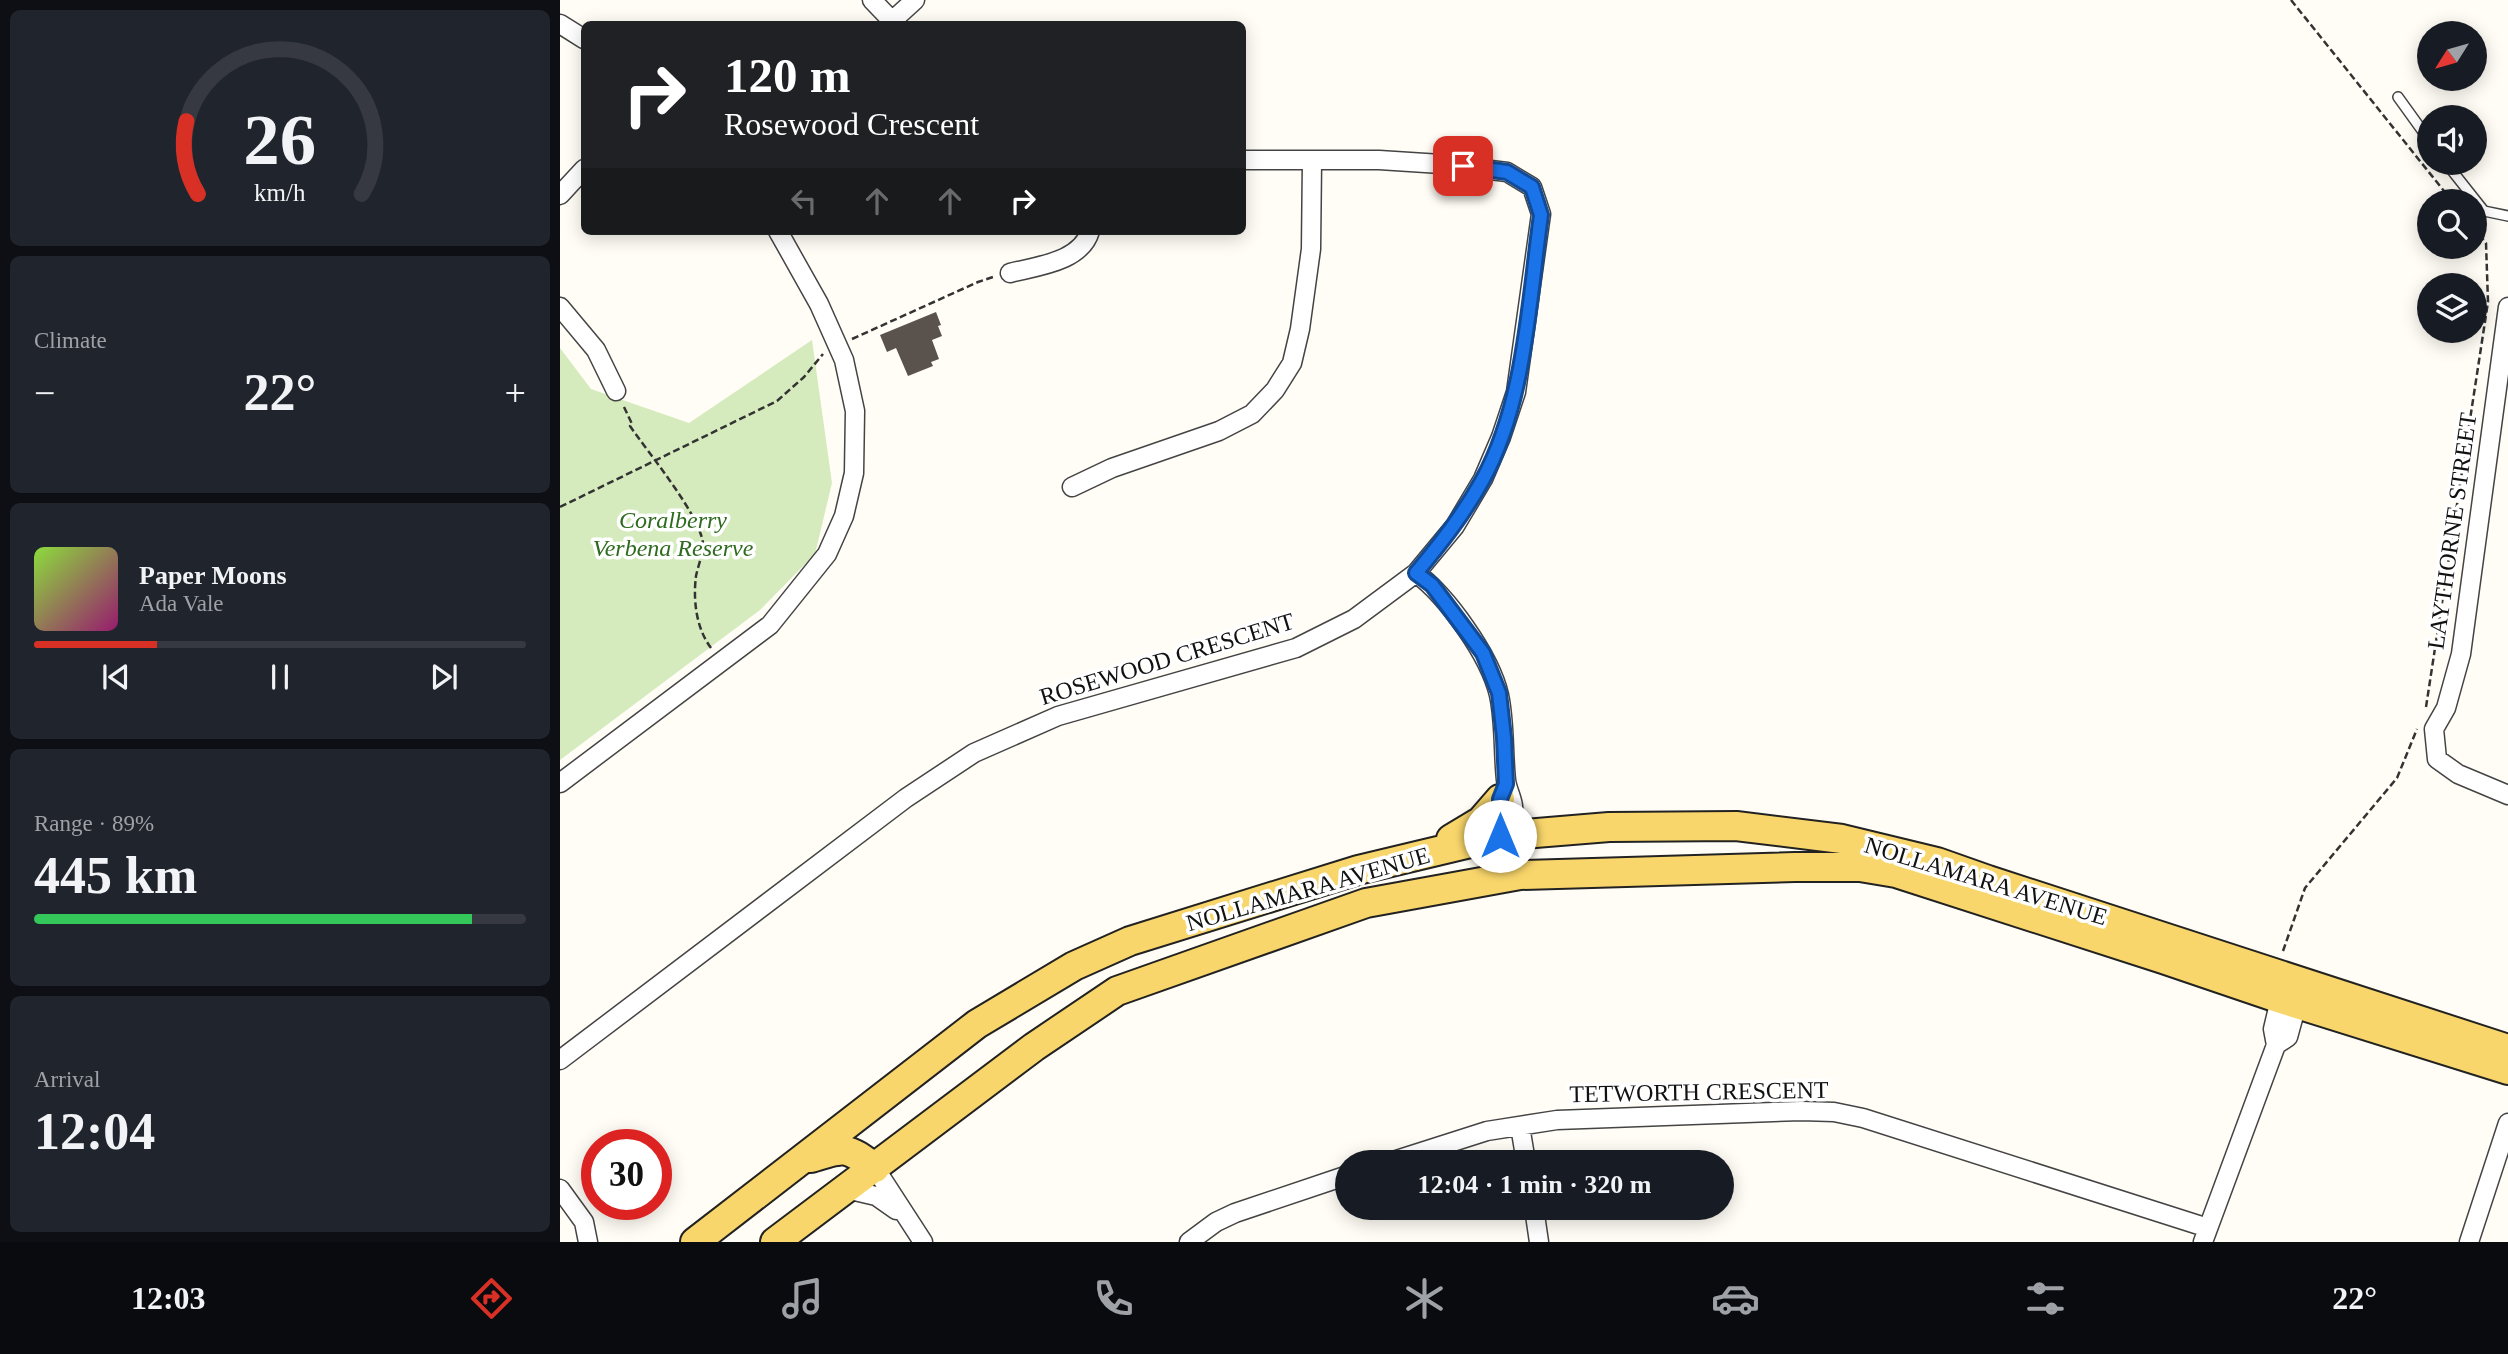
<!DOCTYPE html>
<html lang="en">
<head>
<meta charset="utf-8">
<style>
	:root { --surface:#171b24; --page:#20242c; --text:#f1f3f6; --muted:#9ea1a6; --line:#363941; --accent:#d93025 }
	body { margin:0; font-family:Georgia,serif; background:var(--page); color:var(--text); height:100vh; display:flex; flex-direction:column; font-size:26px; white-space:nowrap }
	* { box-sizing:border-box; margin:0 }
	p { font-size:23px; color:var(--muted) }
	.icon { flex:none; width:38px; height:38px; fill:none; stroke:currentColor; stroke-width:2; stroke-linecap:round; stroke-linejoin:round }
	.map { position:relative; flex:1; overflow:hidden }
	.side { display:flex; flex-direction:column; gap:10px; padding:10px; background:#0d0f14; width:560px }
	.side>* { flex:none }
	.guide { position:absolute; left:21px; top:21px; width:665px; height:214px; border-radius:10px; box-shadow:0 4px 18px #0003; background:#202124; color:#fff; overflow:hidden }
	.needle { width:46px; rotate:233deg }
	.controls { position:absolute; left:1857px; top:21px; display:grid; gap:14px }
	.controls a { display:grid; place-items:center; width:70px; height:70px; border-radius:50%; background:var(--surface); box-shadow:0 4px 18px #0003; font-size:35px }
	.speed { position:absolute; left:21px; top:1129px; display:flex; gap:14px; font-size:35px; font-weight:700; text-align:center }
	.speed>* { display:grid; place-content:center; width:91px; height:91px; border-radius:50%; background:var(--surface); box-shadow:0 4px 18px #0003; line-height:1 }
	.speed .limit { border:10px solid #d22; background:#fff; color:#111 }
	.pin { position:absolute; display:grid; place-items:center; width:60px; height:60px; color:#fff; margin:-30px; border-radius:14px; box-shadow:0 4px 10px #0006 }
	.me { position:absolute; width:77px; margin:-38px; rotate:0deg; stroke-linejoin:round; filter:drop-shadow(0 0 5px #0008) }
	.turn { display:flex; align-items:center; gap:24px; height:147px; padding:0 28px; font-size:32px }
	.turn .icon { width:91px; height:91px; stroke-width:2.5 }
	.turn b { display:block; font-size:49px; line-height:60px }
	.lanes { display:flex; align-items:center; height:66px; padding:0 28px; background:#0003; justify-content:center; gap:35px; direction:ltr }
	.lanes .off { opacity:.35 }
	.big { font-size:52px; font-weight:700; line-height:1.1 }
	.side .card { flex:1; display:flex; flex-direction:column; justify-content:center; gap:10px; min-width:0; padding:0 24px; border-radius:10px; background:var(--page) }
	.side .dial { align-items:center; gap:0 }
	.dial svg { height:182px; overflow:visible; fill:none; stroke:var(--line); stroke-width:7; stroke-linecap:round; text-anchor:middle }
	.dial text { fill:var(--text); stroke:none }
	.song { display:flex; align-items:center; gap:21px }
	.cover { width:84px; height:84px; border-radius:10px; background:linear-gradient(135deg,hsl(90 70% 55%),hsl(320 70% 35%)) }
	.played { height:7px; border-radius:4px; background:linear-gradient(90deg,var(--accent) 25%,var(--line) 25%) }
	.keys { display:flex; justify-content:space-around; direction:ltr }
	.heat { display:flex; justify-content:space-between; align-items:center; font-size:38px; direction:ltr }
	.charge { height:10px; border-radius:5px; background:linear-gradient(90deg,#34c759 89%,var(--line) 0) }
	.trip { position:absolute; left:775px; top:1150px; width:399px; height:70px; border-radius:35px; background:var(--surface); box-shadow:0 4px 18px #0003; font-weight:700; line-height:70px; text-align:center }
	.menu { display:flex; height:112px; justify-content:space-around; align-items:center; background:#090b0e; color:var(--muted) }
	.menu .icon { width:49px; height:49px }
	.menu .selected { color:var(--accent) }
	.menu b { font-size:32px; color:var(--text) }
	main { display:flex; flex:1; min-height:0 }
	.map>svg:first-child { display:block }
	.green { fill:#d5ebbd }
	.building { fill:#5a524d }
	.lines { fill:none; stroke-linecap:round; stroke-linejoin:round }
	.lane-casing { stroke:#444; stroke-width:12 }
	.street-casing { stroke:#444; stroke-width:21 }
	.primary-casing { stroke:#222; stroke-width:32 }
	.path { stroke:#333; stroke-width:2.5; stroke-dasharray:7 3.5; stroke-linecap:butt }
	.lane { stroke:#fff; stroke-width:9 }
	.street { stroke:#fff; stroke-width:18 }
	.primary { stroke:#f9d66b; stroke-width:28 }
	.route-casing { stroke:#114b97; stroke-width:18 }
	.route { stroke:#1a73e8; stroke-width:12 }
	.labels { text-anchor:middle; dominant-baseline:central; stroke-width:7; stroke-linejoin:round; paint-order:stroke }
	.park-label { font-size:24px; font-style:italic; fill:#2f6b1f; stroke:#fff }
	.street-label { font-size:24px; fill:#111; stroke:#fff }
</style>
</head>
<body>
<main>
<section class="side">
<div class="card dial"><svg viewBox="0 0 100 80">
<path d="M14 69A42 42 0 1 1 86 69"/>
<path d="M14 69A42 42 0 0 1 9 37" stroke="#d93025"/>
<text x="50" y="56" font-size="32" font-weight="700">26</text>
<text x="50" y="72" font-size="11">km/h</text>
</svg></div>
<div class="card"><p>Climate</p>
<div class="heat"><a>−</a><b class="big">22°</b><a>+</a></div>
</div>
<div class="card">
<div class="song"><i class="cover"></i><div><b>Paper Moons</b><p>Ada Vale</p></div></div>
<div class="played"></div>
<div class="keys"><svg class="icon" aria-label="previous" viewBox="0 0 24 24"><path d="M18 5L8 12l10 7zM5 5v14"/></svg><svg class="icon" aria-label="pause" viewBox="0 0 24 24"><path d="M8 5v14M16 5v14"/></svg><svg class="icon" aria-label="next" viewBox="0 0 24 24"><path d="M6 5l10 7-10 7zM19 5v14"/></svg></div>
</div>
<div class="card"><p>Range · 89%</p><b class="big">445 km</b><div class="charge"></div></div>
<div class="card"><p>Arrival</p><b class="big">12:04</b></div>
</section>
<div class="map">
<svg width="1948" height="1242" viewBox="0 0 1948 1242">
	<rect width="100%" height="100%" fill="#fffdf5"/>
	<path class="green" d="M 252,340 L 272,483 L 255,554 L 200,610 L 0,760 L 0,348 L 31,389 L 129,423 Z"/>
	<path class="building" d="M 376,312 L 381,325 L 378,326 L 382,336 L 372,340 L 379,359 L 371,362 L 373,366 L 348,376 L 336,348 L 327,352 L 320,335 Z"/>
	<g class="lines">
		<defs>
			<path id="lane" d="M 1838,97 L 1869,140
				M 1886,163 L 1924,211 L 1948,216"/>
			<path id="street" d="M 312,0 L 335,24
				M 332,21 L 355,0
				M 0,24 L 24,39
				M 0,195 L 24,169
				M 450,273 C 477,266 521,262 530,231
				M 0,307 L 36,350 L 56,391
				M 1948,307 L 1901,654 L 1886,708 L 1874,729 L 1877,759 L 1898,774 L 1948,795
				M 512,487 L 552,468 L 659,431 L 692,414 L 715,390 L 732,363 L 740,329 L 751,249 L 752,161
				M 856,573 C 887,596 930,656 939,695 C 945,723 943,752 946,780 C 947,789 952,797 953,806 C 955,829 957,851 960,875
				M 0,783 L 210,625 L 267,554 L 284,516 L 294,473 L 295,411 L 284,360 L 259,304 L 218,231
				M 941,797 L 940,836 L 946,876
				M 1716,1045 L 1728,1037 L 1739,997
				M 0,1060 L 346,798 L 414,753 L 498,716 L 736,648 L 794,619 L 856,573 L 895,526 L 923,479 L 941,437 L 956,392 L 981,214 L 972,187 L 947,172 L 881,164 L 819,160 L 682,160
				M 960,1126 L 966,1162
				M 830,1162 L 927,1131 L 997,1120 L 1241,1111 L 1274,1112 L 1303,1118 L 1648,1228
				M 315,1168 L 363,1242
				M 0,1189 L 24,1222 L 28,1242
				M 286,1189 L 316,1196 L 336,1210
				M 974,1208 L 979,1242
				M 629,1242 L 656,1222 L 675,1213 L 788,1175
				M 1643,1242 L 1716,1045 L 1713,1029 L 1722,991
				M 1909,1242 L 1948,1123"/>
			<path id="primary" d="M 891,839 L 921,821 L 940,799
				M 251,1158 C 285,1147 286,1146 315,1168
				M 135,1242 L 417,1024 L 514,966 L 570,941 L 798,870 L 940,836 L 1049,827 L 1176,826 L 1282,839 L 1377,862 L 1428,880 L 1948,1049
				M 215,1242 L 474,1047 L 557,991 L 806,903 L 960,875 L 1235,867 L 1300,867 L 1336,873 L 1603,959 L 1721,999 L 1948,1070"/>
		</defs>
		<use href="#lane" class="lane-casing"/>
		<use href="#street" class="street-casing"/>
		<use href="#primary" class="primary-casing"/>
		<path class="path" d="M 1731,0 L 1892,201
			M 292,339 L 418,282 L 433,277
			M 64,407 L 72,424 L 70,426 C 87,451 141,516 143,544 C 143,554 138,566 136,576 C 133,600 136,628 151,648
			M 0,507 L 217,401 L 244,377 L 263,354
			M 1866,707 L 1928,302 L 1926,243 L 1914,229
			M 1723,951 L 1745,888 L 1837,778 L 1857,729"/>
		<use href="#lane" class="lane"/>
		<use href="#street" class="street"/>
		<use href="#primary" class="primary"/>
	</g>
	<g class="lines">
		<defs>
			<path id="route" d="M 903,166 L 947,172 L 972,187 L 981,215 C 969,301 965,404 922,481 C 903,515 881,543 856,573 L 872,585 L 923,653 L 939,693 L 944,738 L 946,784 L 940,799 L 940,836"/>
		</defs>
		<use href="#route" class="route-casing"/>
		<use href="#route" class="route"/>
	</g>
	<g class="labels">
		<g class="park-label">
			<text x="113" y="520">Coralberry<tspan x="113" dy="28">Verbena Reserve</tspan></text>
		</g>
		<g class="street-label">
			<text transform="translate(1892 531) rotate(-82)">LAYTHORNE STREET</text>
			<text transform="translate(607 659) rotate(-17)">ROSEWOOD CRESCENT</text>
			<text transform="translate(1426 881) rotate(17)">NOLLAMARA AVENUE</text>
			<text transform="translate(748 889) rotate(-16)">NOLLAMARA AVENUE</text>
			<text transform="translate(1139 1092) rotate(-1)">TETWORTH CRESCENT</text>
		</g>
	</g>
</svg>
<div class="controls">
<a><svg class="needle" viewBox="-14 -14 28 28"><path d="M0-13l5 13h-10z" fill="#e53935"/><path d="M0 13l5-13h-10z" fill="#9ea1a6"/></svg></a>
<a><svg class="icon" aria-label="sound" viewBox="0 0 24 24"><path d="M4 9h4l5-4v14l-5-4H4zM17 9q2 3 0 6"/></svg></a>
<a><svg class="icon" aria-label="search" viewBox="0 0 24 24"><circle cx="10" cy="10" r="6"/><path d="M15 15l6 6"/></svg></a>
<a><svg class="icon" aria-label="layers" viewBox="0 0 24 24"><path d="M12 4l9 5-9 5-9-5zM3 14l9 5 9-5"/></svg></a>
</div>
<div class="speed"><div class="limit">30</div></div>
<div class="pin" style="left:903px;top:166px;background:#d93025"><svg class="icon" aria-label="arrive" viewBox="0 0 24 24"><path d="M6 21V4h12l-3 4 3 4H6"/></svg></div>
<svg class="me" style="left:940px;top:836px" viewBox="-20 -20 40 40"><circle r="19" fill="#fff"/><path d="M0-13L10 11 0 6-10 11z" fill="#1a73e8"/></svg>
<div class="trip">12:04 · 1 min · 320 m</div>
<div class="guide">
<div class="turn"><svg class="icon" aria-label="right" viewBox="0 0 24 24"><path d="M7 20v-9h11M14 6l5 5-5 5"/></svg><div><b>120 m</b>Rosewood Crescent</div></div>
<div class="lanes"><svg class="icon off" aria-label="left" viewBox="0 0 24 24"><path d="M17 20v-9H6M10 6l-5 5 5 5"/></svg><svg class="icon off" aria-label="ahead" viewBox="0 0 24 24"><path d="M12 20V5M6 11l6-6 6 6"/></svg><svg class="icon off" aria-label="ahead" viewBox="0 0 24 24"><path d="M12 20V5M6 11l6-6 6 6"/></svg><svg class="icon" aria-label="right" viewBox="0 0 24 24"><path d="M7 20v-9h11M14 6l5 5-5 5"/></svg></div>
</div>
</div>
</main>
<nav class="menu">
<b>12:03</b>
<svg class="icon selected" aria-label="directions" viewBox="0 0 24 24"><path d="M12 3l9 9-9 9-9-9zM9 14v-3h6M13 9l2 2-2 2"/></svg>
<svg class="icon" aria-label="music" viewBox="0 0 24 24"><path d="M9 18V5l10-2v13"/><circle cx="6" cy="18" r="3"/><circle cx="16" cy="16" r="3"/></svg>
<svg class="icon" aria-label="phone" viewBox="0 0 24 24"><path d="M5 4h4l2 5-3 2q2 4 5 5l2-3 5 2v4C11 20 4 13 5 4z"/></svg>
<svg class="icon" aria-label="climate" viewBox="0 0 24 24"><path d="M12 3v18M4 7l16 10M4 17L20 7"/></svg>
<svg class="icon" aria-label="car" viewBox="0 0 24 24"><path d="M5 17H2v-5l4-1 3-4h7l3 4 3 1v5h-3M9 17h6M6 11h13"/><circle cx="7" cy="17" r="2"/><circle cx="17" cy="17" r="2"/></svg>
<svg class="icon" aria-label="filters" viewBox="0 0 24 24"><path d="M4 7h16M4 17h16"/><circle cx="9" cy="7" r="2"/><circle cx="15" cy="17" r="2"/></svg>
<b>22°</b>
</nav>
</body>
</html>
